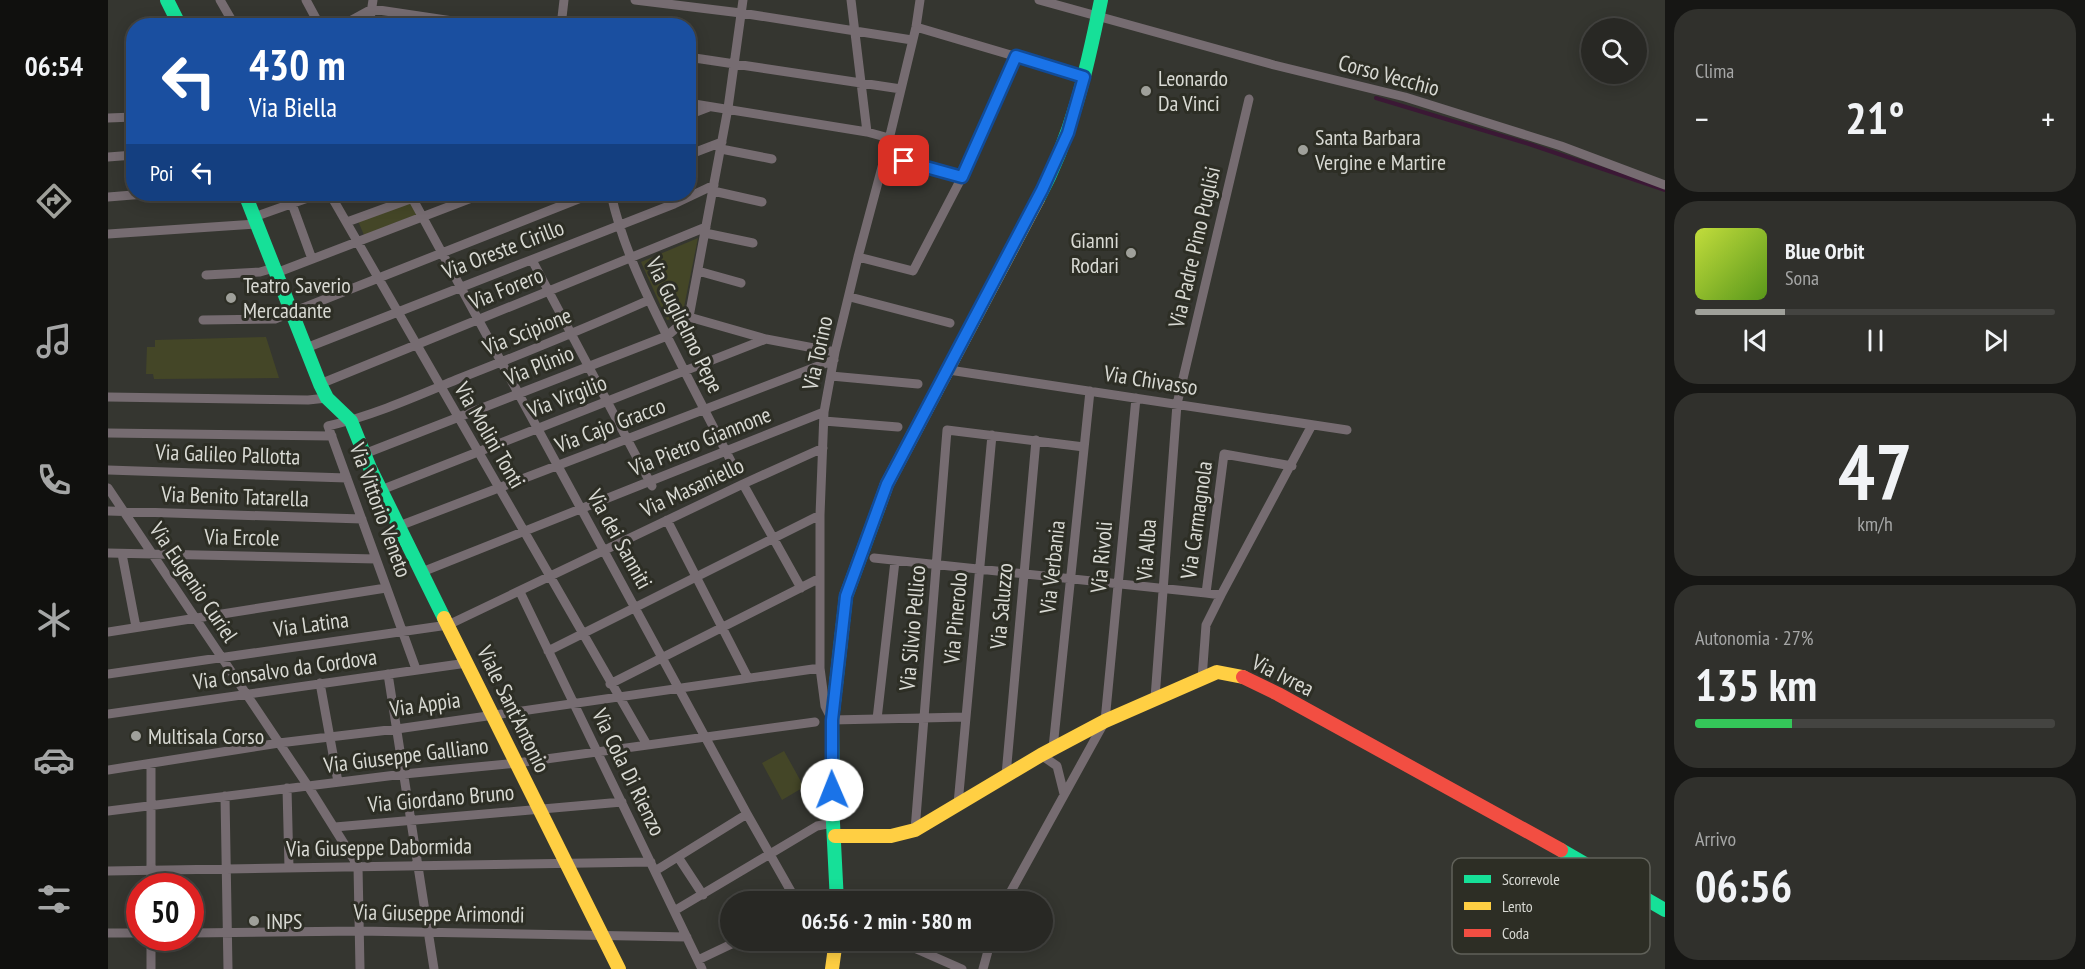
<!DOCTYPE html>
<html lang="it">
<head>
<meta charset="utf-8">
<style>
	:root { --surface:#282824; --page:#30302c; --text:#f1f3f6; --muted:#a5a6a6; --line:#444441; --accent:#9fa09a }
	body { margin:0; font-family:"PT Sans Narrow",sans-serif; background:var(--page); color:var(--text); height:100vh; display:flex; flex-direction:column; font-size:22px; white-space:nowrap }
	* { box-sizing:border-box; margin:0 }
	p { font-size:20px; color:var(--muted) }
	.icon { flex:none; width:33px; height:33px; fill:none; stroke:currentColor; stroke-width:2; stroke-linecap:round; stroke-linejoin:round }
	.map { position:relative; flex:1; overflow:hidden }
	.sheet { display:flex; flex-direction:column; gap:9px; padding:9px; background:#161614; width:420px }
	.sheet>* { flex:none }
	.banner { position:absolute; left:18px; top:18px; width:570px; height:183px; border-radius:24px; box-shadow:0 3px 15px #0003,0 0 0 2px var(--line); background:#1a4fa0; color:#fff; overflow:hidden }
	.fabs { position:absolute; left:1473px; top:18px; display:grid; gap:12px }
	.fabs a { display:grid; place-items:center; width:66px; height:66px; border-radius:50%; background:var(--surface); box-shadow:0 3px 15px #0003,0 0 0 2px var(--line); font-size:30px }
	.speed { position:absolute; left:18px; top:873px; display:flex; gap:12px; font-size:30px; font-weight:700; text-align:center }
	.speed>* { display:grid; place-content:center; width:78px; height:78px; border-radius:50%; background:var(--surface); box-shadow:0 3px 15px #0003,0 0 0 2px var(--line); line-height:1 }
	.speed .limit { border:9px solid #d22; background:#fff; color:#111 }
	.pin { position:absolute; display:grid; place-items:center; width:51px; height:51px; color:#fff; margin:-26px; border-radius:12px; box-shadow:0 3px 9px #0006 }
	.me { position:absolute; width:66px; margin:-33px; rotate:359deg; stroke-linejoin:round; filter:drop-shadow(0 0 4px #0008) }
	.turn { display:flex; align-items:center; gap:21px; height:126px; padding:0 24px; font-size:27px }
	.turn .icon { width:78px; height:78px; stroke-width:2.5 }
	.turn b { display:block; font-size:42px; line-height:51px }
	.then { display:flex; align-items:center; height:57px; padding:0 24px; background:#0003; gap:12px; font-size:22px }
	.big { font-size:45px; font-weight:800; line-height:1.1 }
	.sheet .tile { flex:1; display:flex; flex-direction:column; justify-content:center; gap:9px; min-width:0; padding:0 21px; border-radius:24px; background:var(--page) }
	.sheet .dial { align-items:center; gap:0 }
	.dial b { font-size:78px; line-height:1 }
	.song { display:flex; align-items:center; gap:18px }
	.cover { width:72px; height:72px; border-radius:9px; background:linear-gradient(135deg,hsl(70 70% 55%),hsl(90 70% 35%)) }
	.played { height:6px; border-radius:3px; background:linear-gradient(90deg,var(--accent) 25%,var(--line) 25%) }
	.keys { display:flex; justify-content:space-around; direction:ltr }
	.heat { display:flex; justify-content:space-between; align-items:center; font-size:33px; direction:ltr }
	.charge { height:9px; border-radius:4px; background:linear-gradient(90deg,#34c759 27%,var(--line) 0) }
	.trip { position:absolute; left:612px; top:891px; width:333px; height:60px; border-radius:30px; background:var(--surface); box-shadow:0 3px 15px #0003,0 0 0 2px var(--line); font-weight:800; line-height:60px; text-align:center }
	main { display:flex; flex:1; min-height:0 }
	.menu { display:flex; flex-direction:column; width:108px; justify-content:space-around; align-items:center; background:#10100e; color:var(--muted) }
	.menu .icon { width:42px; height:42px }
	.menu .current { color:var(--accent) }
	.menu b { font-size:27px; color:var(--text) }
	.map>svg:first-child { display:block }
	.green { fill:#444627 }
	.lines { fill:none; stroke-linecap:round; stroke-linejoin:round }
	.stream { stroke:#3b1835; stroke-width:4 }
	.street { stroke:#766c71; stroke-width:9 }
	.fast { stroke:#16e098; stroke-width:14 }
	.slow { stroke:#ffcf43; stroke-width:14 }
	.jam { stroke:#f24e42; stroke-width:14 }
	.route-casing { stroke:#114b97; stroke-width:15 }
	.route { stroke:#1a73e8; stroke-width:10 }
	.poi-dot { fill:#9fa09a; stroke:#2d2e25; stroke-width:2 }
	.labels { text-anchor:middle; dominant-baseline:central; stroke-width:6; stroke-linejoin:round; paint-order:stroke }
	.street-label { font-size:22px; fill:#d8d9d3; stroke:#2d2e25 }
	.poi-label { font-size:22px; fill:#d8d9d3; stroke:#2d2e25; text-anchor:start }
	.key { fill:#2d2e25; stroke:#606159; stroke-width:1.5 }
	.key-label { font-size:16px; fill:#d8d9d3 }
</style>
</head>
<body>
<main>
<nav class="menu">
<b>06:54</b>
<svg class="icon current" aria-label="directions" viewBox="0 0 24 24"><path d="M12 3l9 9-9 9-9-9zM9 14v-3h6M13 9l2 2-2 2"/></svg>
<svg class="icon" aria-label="music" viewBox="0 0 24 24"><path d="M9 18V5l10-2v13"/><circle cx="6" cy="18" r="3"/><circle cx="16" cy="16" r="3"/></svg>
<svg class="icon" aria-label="phone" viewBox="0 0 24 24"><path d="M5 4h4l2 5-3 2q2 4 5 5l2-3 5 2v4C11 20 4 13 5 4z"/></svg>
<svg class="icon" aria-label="climate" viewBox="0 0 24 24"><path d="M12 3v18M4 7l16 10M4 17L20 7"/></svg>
<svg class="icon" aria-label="car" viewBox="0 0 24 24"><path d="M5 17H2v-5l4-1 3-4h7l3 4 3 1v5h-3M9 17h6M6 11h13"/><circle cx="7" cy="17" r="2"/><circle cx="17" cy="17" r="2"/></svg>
<svg class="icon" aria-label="filters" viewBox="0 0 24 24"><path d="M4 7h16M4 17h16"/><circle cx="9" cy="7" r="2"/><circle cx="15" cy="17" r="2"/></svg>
</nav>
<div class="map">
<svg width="1557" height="969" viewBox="0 0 1557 969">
	<rect width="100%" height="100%" fill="#353630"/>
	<path class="green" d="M 304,202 L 310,214 L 256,235 L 250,221 Z
		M 590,238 L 574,317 L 559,320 L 533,262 Z
		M 158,337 L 171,378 L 46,379 L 45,374 L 38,374 L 39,347 L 47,347 L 47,340 Z
		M 676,751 L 696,787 L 674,800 L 654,763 Z"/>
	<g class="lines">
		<path class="stream" d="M 1268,98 L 1421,144 L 1557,190"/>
		<path class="street" d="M 112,0 L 127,26
			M 198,0 L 212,26
			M 527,0 L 633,13 L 804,40
			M 743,0 L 759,132
			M 812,0 L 808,27 L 777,156 L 750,257 L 727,352 L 716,412 L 712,515 L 712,668 L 717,706 L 724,720 L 858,717
			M 931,0 L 1166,65 L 1297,97 L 1453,146 L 1557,185
			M 233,26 L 264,9 L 378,26
			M 261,26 L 265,0
			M 453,26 L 456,0
			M 808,27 L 977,77
			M 580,57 L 793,89
			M 580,103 L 759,132 L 781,138
			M 580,115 L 601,107
			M 0,118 L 26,117
			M 613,149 L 664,159
			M 580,155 L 614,142
			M 777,156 L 854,177
			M 0,157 L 26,155
			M 605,191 L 654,202
			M 222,194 L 538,743
			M 302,194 L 639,814 L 689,902
			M 503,194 C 514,244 535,288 558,334 C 580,379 604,424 627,469
			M 0,197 L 37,194
			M 184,204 L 204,259
			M 146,217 L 211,194
			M 239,222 L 305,198
			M 597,233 L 645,243
			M 0,234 L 148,224
			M 750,257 L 805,271 L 854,177 L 908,55
			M 424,260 L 544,486
			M 590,271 L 633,283
			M 168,273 L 374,194
			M 98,275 L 152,272 L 166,268
			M 742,297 L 842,323
			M 581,317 L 620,108 L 635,0
			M 581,317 L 658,339 L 727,352
			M 95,320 L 167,319 L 483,194
			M 198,348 L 566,204 L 606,185
			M 841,370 L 1239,430
			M 723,376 L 810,384
			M 212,384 L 598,227
			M 0,397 L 200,400 L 219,398
			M 716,421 L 790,427
			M 0,433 L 224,436
			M 256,454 L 559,336 L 581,317
			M 0,470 L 239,478
			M 635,484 L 693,588
			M 0,488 L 200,786 L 250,866 L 252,969
			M 273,490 L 658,339
			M 0,511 L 254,519
			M 559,520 L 640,678
			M 291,526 L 726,360
			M 0,553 L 268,559
			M 14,554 L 28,627
			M 766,558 L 1098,593
			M 314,572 L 716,412
			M 412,592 L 594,969
			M 1113,595 L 1204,425
			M 0,632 L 278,588
			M 440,651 L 712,515
			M 308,669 L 220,426 C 264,416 307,397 350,379 C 414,354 478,328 541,300
			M 0,674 L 340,625 L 635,484 L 715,448
			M 280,674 L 326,969
			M 1094,679 L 1098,625 L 1113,595 L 1098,593 L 1116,454 L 1184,466
			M 212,683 L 230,782
			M 502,684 L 712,578
			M 1047,698 L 1069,404 L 1141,99
			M 0,714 L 359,663
			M 769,719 L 787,561
			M 945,748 L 982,391
			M 933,755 L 949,766 L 956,794
			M 0,770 L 171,743 L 289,729 L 712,668
			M 898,775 L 928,440
			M 179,788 L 181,868
			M 117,796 L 120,969
			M 850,804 L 884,435
			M 0,811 L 296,774 L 409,763 L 707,722
			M 227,827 L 514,802
			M 807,830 L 839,430 L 976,447
			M 570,857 L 595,895
			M 0,871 L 543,862
			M 547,871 L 639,814
			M 43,886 L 43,764
			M 715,902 L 729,895
			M 897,902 L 997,721 L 1028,398
			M 566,911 L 709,826 L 725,823
			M 0,933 L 32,933
			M 82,933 L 251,931 L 579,937
			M 43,938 L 43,969
			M 788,940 L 854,969
			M 590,960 L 632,940
			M 875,969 L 883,940"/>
		<path class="fast" d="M 59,0 L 72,26
			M 137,194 L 212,384 L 219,398 L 243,421 L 262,468 L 336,618
			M 930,199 C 964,136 979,69 993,0
			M 1453,850 L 1557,910
			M 729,902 L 725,823 L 724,720 L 738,596 L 770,509"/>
		<path class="slow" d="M 770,509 L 779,484 L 930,199
			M 336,618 L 511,969
			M 727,836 L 783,836 L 807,830 L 933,755 L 997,721 L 1109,672 L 1135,677
			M 724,969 L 728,940"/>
		<path class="jam" d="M 1135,677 L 1170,694 L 1453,850"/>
	</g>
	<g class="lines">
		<defs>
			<path id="route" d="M 724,790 L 724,720 L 738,596 L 779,484 L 934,190 L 960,133 L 976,77 L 908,56 L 854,177 L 796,161"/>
		</defs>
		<use href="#route" class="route-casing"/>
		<use href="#route" class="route"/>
	</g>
	<g class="poi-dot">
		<circle cx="1038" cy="91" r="6"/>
		<circle cx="1195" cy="150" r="6"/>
		<circle cx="1023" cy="253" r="6"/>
		<circle cx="123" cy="298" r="6"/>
		<circle cx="28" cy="736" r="6"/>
		<circle cx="146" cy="921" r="6"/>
	</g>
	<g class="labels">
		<g class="street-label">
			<text transform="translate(1281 75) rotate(15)">Corso Vecchio</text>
			<text transform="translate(1086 247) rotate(-77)">Via Padre Pino Puglisi</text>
			<text transform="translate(395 249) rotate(-21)">Via Oreste Cirillo</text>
			<text transform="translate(398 288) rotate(-22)">Via Forero</text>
			<text transform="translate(577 325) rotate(64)">Via Guglielmo Pepe</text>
			<text transform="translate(419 331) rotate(-22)">Via Scipione</text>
			<text transform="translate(709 353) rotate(-78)">Via Torino</text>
			<text transform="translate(431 365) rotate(-22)">Via Plinio</text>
			<text transform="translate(1043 380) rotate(9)">Via Chivasso</text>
			<text transform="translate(459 396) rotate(-21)">Via Virgilio</text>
			<text transform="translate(502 425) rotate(-21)">Via Cajo Gracco</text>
			<text transform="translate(382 435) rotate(60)">Via Molini Tonti</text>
			<text transform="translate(592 441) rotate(-22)">Via Pietro Giannone</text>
			<text transform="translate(120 454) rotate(2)">Via Galileo Pallotta</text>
			<text transform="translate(584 487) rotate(-25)">Via Masaniello</text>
			<text transform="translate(127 496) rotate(2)">Via Benito Tatarella</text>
			<text transform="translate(273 510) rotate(70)">Via Vittorio Veneto</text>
			<text transform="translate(1088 520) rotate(-82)">Via Carmagnola</text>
			<text transform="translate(134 537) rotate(1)">Via Ercole</text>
			<text transform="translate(512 539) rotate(61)">Via dei Sanniti</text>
			<text transform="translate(1038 550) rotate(-86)">Via Alba</text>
			<text transform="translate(993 557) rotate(-85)">Via Rivoli</text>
			<text transform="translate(944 567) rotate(-84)">Via Verbania</text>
			<text transform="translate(86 582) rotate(56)">Via Eugenio Curiel</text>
			<text transform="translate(893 606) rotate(-85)">Via Saluzzo</text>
			<text transform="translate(847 618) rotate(-85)">Via Pinerolo</text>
			<text transform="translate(203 624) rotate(-8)">Via Latina</text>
			<text transform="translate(804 628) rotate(-85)">Via Silvio Pellico</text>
			<text transform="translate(177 669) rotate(-8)">Via Consalvo da Cordova</text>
			<text transform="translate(1175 675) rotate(27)">Via Ivrea</text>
			<text transform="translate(317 704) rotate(-8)">Via Appia</text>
			<text transform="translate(406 709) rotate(64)">Viale Sant'Antonio</text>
			<text transform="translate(298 755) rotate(-7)">Via Giuseppe Galliano</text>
			<text transform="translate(521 772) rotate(64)">Via Cola Di Rienzo</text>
			<text transform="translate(333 798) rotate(-5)">Via Giordano Bruno</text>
			<text transform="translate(271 847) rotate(-1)">Via Giuseppe Dabormida</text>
			<text transform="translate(331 913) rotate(1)">Via Giuseppe Arimondi</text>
		</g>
		<g class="poi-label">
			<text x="1050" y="78">Leonardo<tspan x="1050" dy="25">Da Vinci</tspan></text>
			<text x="1207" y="137">Santa Barbara<tspan x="1207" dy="25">Vergine e Martire</tspan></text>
			<text x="1011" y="240" text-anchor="end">Gianni<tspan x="1011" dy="25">Rodari</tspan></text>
			<text x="135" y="285">Teatro Saverio<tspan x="135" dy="25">Mercadante</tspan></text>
			<text x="40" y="736">Multisala Corso</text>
			<text x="158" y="921">INPS</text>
		</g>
	</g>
	<rect x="1344" y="858" width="198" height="96" rx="9" class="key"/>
	<rect x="1356" y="875" width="27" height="8" fill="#16e098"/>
	<rect x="1356" y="902" width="27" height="8" fill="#ffcf43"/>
	<rect x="1356" y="929" width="27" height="8" fill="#f24e42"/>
	<g class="key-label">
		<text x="1394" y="885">Scorrevole</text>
		<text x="1394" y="912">Lento</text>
		<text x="1394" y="939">Coda</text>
	</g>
</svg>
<div class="fabs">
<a><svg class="icon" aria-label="search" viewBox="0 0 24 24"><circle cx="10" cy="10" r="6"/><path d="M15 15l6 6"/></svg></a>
</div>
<div class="speed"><div class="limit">50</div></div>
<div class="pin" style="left:796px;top:161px;background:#d93025"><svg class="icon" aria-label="arrive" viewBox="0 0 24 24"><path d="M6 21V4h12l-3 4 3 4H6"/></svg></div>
<svg class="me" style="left:724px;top:790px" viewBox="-20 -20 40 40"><circle r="19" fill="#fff"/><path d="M0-13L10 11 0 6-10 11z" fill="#1a73e8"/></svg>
<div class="trip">06:56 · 2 min · 580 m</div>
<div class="banner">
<div class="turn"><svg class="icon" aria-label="left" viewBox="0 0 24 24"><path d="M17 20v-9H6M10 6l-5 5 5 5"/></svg><div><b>430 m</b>Via Biella</div></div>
<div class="then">Poi<svg class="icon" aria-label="left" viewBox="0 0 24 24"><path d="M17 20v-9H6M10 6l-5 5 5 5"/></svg></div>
</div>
</div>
<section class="sheet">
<div class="tile"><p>Clima</p>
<div class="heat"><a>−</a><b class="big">21°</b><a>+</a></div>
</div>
<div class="tile">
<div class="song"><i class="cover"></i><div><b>Blue Orbit</b><p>Sona</p></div></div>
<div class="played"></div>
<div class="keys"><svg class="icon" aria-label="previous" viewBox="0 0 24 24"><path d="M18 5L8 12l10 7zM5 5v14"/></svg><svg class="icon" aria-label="pause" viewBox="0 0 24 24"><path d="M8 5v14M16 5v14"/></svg><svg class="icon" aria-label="next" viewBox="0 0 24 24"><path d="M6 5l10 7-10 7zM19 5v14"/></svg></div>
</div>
<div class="tile dial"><b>47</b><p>km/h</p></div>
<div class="tile"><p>Autonomia · 27%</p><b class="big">135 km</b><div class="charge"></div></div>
<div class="tile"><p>Arrivo</p><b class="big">06:56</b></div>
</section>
</main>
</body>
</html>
